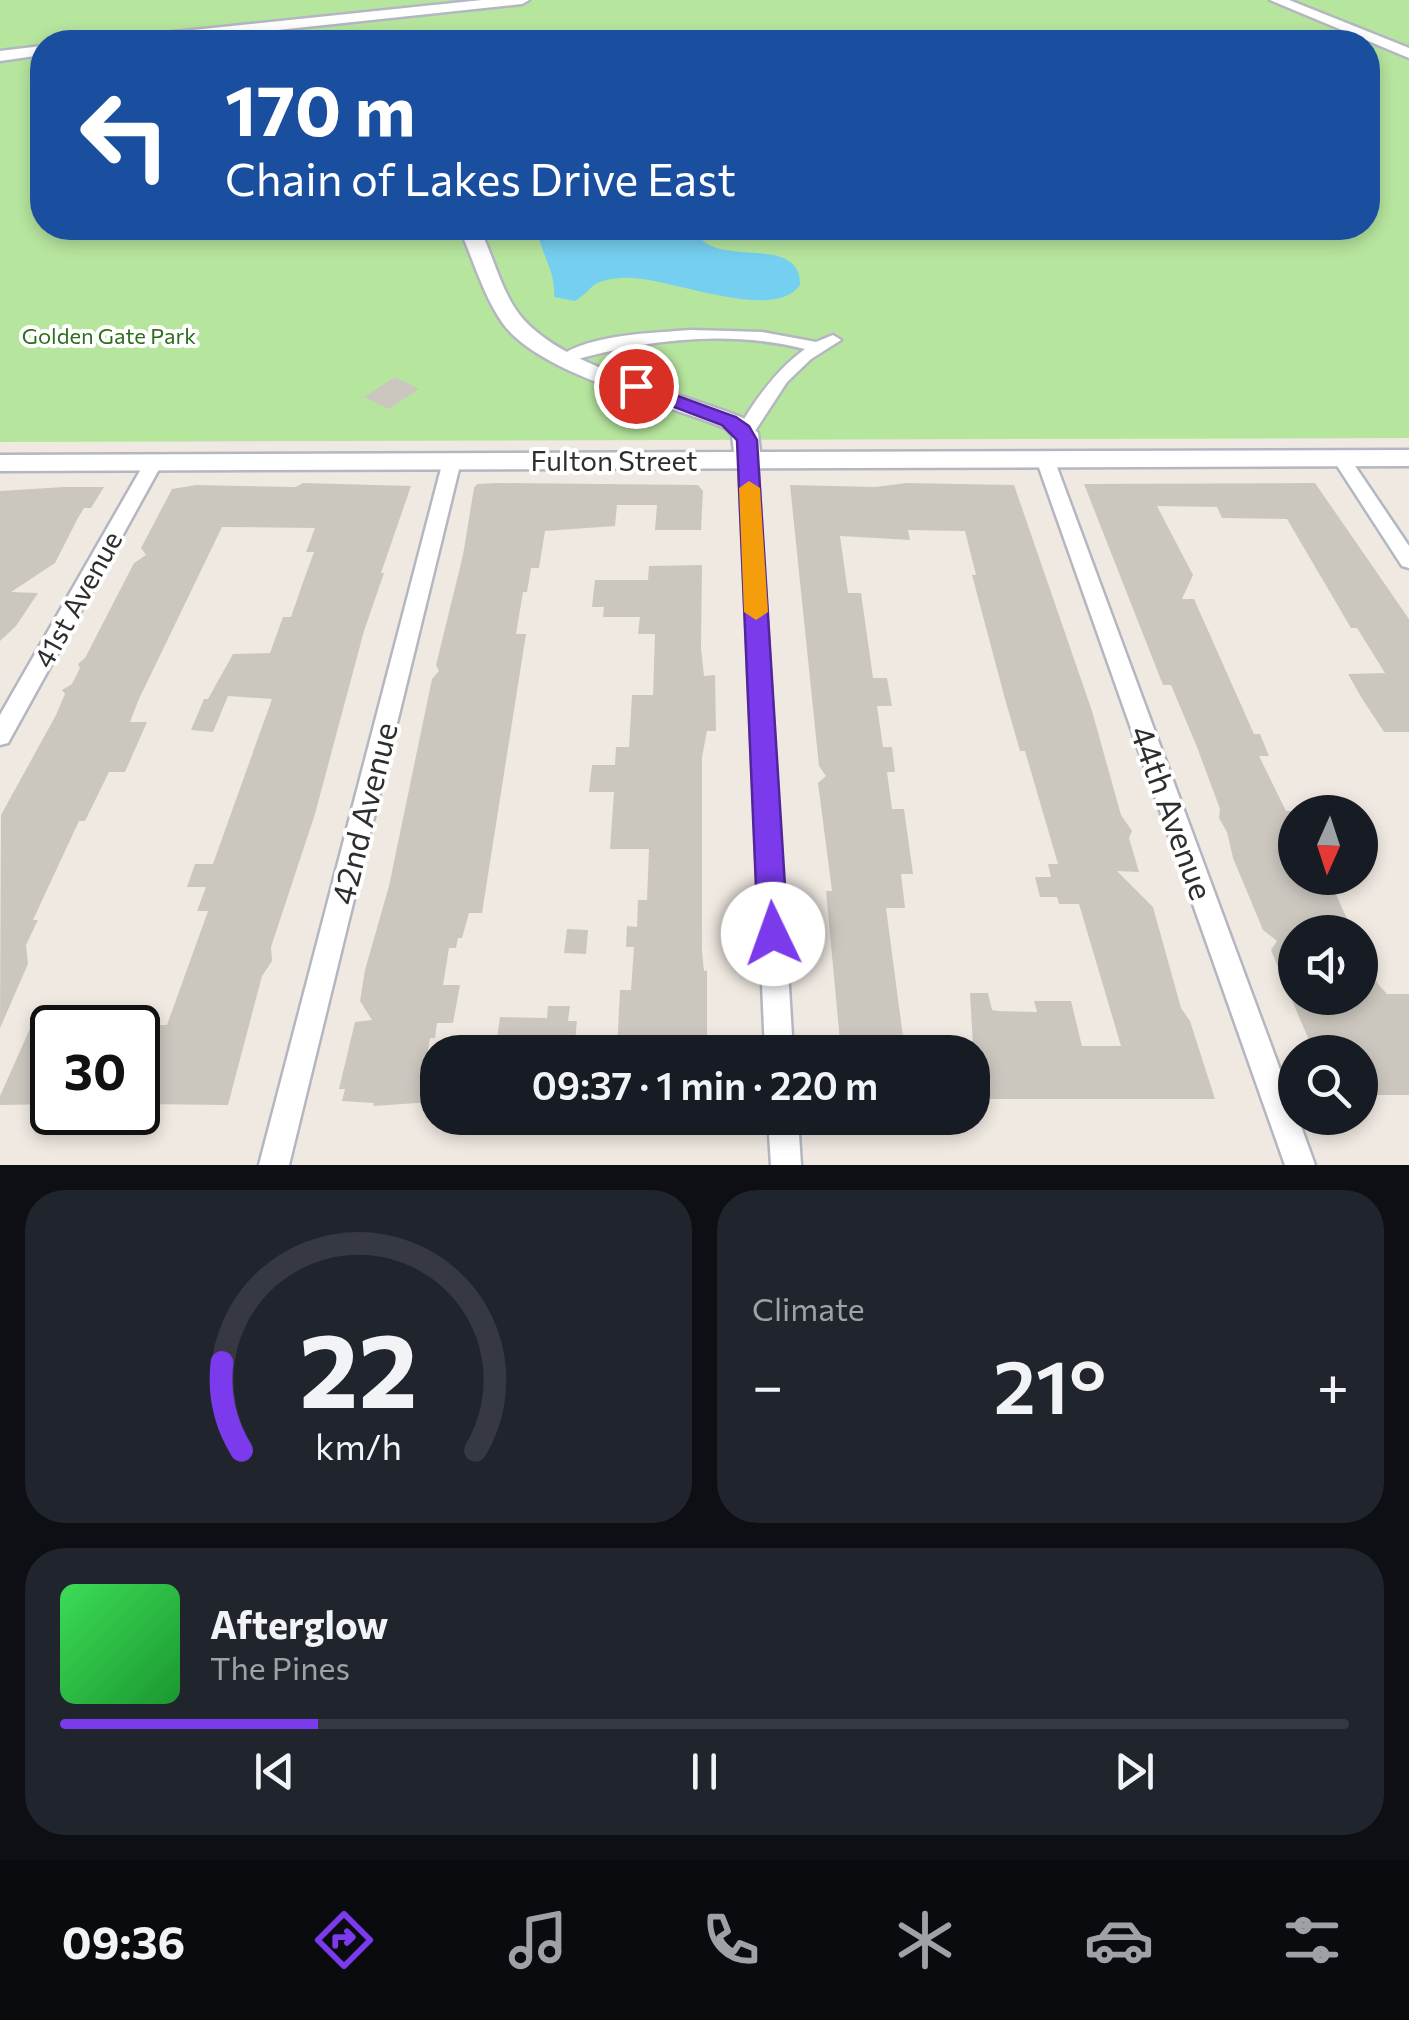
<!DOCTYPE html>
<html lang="en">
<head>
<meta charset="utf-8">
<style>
	:root { --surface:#171b24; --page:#20242c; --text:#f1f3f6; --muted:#9ea1a6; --line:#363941; --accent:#7c3aed }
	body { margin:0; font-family:Commissioner,sans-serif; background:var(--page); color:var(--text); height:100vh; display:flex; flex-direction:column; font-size:38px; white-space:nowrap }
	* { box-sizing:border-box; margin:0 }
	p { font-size:32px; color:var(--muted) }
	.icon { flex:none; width:55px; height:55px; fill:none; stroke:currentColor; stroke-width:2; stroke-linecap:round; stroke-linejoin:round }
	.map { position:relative; height:1165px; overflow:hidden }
	.sheet { display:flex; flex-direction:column; gap:25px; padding:25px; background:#0d0f14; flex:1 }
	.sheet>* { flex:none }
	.guide { position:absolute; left:30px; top:30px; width:1350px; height:210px; border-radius:40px; box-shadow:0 5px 15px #0003; background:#1a4fa0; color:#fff; overflow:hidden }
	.needle { width:65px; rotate:183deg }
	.tools { position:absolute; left:1278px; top:795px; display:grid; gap:20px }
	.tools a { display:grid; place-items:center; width:100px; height:100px; border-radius:50%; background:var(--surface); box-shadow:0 5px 15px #0003; font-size:50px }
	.speed { position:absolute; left:30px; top:1005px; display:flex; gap:20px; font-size:50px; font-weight:700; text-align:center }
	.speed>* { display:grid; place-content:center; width:130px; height:130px; border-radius:50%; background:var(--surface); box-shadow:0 5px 15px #0003; line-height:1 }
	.speed .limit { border:5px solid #111; border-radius:15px; background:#fff; color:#111 }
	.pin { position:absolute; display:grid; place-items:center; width:85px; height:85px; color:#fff; margin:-42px; border:5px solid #fff; border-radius:50%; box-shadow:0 2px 10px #0007 }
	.me { position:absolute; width:110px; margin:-55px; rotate:357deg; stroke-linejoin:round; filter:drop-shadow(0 0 8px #0008) }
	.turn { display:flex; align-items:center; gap:35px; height:210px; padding:0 30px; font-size:45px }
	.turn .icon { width:130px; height:130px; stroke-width:2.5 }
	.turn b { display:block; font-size:70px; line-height:85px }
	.big { font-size:75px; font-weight:600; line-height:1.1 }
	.sheet .widget { flex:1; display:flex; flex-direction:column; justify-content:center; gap:15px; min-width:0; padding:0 35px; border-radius:40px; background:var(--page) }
	.sheet .dial { align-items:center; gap:0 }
	.dial svg { height:260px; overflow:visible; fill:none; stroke:var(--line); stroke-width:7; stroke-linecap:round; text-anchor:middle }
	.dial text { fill:var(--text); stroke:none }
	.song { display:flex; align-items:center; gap:30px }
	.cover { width:120px; height:120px; border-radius:15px; background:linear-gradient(135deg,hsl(130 70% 55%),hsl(130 70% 35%)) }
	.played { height:10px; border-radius:5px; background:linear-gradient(90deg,var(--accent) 20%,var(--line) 20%) }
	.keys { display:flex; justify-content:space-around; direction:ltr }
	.heat { display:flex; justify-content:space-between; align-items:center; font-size:55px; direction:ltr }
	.sheet .tiles { flex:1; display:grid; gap:25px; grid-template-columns:1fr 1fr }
	.widget:last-child { grid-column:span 2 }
	.trip { position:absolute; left:420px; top:1035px; width:570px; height:100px; border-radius:40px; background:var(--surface); box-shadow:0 5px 15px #0003; font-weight:600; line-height:100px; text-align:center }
	.tab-bar { display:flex; height:160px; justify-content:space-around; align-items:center; background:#090b0e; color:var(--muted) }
	.tab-bar .icon { width:70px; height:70px }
	.tab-bar .selected { color:var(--accent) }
	.tab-bar b { font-size:45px; color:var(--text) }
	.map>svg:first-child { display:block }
	.green { fill:#b6e59e; fill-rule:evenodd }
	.water { fill:#75cff0 }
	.building { fill:#cbc7bf }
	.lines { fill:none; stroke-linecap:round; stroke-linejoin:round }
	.street-casing { stroke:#b4b7c1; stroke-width:5 }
	.secondary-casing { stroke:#b4b7c1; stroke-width:5 }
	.street { fill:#fff; fill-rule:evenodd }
	.secondary { fill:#fff; fill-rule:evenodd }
	.route { fill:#7c3aed; stroke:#51269a; stroke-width:2.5 }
	.slow { fill:#f59e0b }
	.labels { text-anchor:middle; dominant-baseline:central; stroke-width:8; stroke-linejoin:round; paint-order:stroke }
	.far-park-label { font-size:22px; fill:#2c6e1b; stroke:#fff }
	.street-label { font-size:28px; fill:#2e2e2e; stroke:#fff }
	.near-street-label { font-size:32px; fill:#2e2e2e; stroke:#fff }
</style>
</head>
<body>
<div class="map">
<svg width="1409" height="1165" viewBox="0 0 1409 1165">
	<rect width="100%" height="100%" fill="#efe9e1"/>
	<path class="green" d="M 0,0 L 1409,0 L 1409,438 L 0,442 ZM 42,42 L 1368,42 L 1368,228 L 42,228 Z"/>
	<path class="water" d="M 537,228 L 695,228 C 708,273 801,230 800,285 C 772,325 662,273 621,278 C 587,281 595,289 575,301 L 554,297 C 556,271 540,253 537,228 Z"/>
	<path class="building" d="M 395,377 L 419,389 L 389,409 L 364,397 Z
		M 303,483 L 411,486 L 381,573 L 384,573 L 364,631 L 315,814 L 271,947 L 272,961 L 262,976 L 228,1105 L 138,1104 L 138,1063 L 145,1063 L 158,1025 L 167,1025 L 208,911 L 197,911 L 206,887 L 187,887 L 195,864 L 213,864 L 272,699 L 228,696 L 213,732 L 191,730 L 204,699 L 208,699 L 233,654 L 270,653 L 283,617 L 291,617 L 302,585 L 314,552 L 306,552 L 315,528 L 222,527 L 139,699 L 130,722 L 147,722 L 125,772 L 109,772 L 85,821 L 79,821 L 33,920 L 38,920 L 26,945 L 28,964 L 0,1028 L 1,815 L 56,715 L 65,694 L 62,690 L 72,684 L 80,668 L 78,664 L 85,658 L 134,563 L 146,555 L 141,548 L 172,489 L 196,485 L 296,487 Z
		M 496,483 L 698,485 L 703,491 L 701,530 L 655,530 L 657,505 L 617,505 L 615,526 L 545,531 L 539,568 L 531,568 L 527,592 L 523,592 L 516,634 L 526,634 L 482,913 L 469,913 L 462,938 L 458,938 L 456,948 L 449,948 L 443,985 L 460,985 L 453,1023 L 437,1023 L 435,1038 L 430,1038 L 423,1078 L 436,1078 L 432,1102 L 373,1106 L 374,1103 L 342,1101 L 345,1089 L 339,1089 L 355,1022 L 372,1020 L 360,1001 L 365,970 L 389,886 L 432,679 L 439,671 L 436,665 L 463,555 L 474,488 L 477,484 Z
		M 907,483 L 1014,485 L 1092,711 L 1121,815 L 1132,831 L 1129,838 L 1139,872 L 1117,871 L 1153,907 L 1181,1008 L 1190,1021 L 1215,1099 L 976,1099 L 970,993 L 988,993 L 992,1010 L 998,1011 L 1037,1012 L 1034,1001 L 1071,1001 L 1082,1046 L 1121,1046 L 1079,904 L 1059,904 L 1057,897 L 1040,897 L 1035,877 L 1051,877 L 1048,864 L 1058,864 L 1025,751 L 1020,751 L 1005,699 L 972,575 L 976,575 L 965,531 L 908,530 L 910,540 L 840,536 L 848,593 L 861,593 L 873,678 L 887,678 L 892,706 L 877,706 L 883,747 L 892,747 L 895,772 L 887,772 L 892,809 L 904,809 L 913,874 L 901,874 L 905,908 L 886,908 L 905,1052 L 841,1052 L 826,891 L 832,891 L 818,783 L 826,776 L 819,766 L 790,485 L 875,487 Z
		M 1315,483 L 1409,619 L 1409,732 L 1384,732 L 1361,697 L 1348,674 L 1385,673 L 1357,628 L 1351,628 L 1287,519 L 1222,518 L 1217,507 L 1157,506 L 1193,575 L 1182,599 L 1194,599 L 1254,734 L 1260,734 L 1269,756 L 1259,756 L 1286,811 L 1295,811 L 1295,879 L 1329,879 L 1353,932 L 1295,932 L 1295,972 L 1277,965 L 1271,950 L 1277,941 L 1263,930 L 1233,858 L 1227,832 L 1219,818 L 1220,809 L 1197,747 L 1171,685 L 1163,685 L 1084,484 Z
		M 64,487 L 104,487 L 91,508 L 84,508 L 78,518 L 55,563 L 11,592 L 38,593 L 16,626 L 0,641 L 0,491 Z
		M 702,565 L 701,648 L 704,676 L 715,675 L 716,731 L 707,731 L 702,757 L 702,952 L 704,971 L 707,970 L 707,1052 L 617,1052 L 620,990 L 631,990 L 634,947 L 626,947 L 627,926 L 637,927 L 638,900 L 647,900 L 649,849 L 610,849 L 614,792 L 589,792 L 592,765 L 615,765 L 616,747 L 629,747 L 632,695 L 653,695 L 655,634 L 638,634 L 640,617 L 603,617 L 604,607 L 592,607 L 595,580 L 648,580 L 649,566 Z
		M 567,929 L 588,930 L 586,954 L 564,953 Z
		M 1360,948 L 1378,984 L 1387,994 L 1409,994 L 1409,1095 L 1360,1095 L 1360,1052 L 1332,1052 L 1330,1047 L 1312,1047 L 1291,998 L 1360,998 Z
		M 548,1006 L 570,1006 L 568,1021 L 577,1021 L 574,1052 L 495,1052 L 500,1017 L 547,1018 Z
		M 37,1013 L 52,1013 L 52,1104 L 0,1105 L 0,1096 Z"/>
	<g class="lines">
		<defs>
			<path id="street" d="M 691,330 L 762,332 L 816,342 L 833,335 L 841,340 L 811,359 L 787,382 L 751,437 L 745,438 L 736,433 C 754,401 775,371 805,349 C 726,329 643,340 567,362 L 559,357 C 589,334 654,333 691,330 Z
				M 1341,452 L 1347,454 L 1409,546 L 1409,568 L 1402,566 L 1332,458 Z
				M 1045,453 L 1054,459 L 1295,1110 L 1295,1118 L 1298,1118 L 1315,1165 L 1285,1165 L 1036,459 Z
				M 748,454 L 757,460 L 793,1052 L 765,1052 L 739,460 Z
				M 452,455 L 461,461 L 289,1165 L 259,1165 L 443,461 Z
				M 154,456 L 163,462 L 8,743 L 0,745 L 0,715 L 145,462 Z
				M 768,1118 L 798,1118 L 801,1165 L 771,1165 Z"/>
			<path id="secondary" d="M 482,0 L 529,0 L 522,4 L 164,42 L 118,42 L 126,37 Z
				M 1270,0 L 1289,0 L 1409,48 L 1409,58 Z
				M 42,46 L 42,55 L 0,61 L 0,51 Z
				M 459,228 L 479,228 C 494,256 501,294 523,319 C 570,371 678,391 743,418 L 758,433 L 760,452 L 1409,450 L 1409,466 L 0,471 L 0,455 L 734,452 L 732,435 L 725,428 C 665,403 544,376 504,325 C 483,296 474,260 459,228 Z"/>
		</defs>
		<use href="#street" class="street-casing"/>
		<use href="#secondary" class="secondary-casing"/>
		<use href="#street" class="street"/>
		<use href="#secondary" class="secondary"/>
	</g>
	<path class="route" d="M 636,381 L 736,417 L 749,426 L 757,440 L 788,934 L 784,944 L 773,948 L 763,944 L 758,934 L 737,440 L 722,425 L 629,390 L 629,382 Z"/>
	<path class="slow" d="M 749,481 L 760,488 L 768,612 L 756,620 L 744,612 L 739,488 Z"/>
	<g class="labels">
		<g class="far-park-label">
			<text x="109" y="335">Golden Gate Park</text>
		</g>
		<g class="street-label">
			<text x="614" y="460">Fulton Street</text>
			<text transform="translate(77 599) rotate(-61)">41st Avenue</text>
		</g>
		<g class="near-street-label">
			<text transform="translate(1173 812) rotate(70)">44th Avenue</text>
			<text transform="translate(363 813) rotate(-76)">42nd Avenue</text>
		</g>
	</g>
</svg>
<div class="tools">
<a><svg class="needle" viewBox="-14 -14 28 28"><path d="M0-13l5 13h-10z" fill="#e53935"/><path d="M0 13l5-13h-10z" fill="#9ea1a6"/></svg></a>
<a><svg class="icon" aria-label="sound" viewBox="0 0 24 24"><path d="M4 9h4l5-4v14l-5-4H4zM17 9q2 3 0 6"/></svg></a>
<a><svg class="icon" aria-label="search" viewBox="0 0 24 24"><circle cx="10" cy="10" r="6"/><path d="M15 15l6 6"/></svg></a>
</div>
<div class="speed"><div class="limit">30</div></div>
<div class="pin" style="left:636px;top:386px;background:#d93025"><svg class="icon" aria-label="arrive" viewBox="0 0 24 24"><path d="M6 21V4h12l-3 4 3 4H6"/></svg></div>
<svg class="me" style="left:773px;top:934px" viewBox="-20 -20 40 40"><circle r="19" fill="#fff"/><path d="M0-13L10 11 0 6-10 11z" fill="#7c3aed"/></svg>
<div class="trip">09:37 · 1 min · 220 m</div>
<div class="guide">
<div class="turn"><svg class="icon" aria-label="left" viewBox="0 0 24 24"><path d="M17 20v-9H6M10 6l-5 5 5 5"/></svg><div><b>170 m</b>Chain of Lakes Drive East</div></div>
</div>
</div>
<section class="sheet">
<div class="tiles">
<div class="widget dial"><svg viewBox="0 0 100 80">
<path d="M14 69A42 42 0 1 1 86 69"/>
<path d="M14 69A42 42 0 0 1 8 42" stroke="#7c3aed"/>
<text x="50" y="56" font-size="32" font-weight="700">22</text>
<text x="50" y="72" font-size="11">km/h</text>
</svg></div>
<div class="widget"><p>Climate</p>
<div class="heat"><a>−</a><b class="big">21°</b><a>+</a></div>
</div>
<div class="widget">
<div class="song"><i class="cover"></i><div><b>Afterglow</b><p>The Pines</p></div></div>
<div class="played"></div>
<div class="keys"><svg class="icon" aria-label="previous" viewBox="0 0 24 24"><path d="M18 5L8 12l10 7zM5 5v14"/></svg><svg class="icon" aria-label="pause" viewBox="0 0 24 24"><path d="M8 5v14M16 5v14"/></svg><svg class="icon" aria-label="next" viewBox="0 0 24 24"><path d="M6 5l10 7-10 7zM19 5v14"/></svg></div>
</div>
</div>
</section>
<nav class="tab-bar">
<b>09:36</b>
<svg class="icon selected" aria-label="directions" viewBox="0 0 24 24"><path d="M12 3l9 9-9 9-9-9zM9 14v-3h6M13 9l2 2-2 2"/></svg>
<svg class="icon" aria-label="music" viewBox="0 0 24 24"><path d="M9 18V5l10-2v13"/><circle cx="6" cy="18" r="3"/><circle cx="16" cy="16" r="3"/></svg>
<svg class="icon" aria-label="phone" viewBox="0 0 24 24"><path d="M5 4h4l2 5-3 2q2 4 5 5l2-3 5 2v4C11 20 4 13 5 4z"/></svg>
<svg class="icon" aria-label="climate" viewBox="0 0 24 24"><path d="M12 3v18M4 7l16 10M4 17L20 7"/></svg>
<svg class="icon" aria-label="car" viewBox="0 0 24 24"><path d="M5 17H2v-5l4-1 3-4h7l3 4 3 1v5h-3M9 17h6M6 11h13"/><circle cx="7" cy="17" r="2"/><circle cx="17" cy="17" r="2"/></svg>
<svg class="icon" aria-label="filters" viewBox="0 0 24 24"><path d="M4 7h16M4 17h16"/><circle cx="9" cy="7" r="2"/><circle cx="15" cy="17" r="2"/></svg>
</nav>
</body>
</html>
